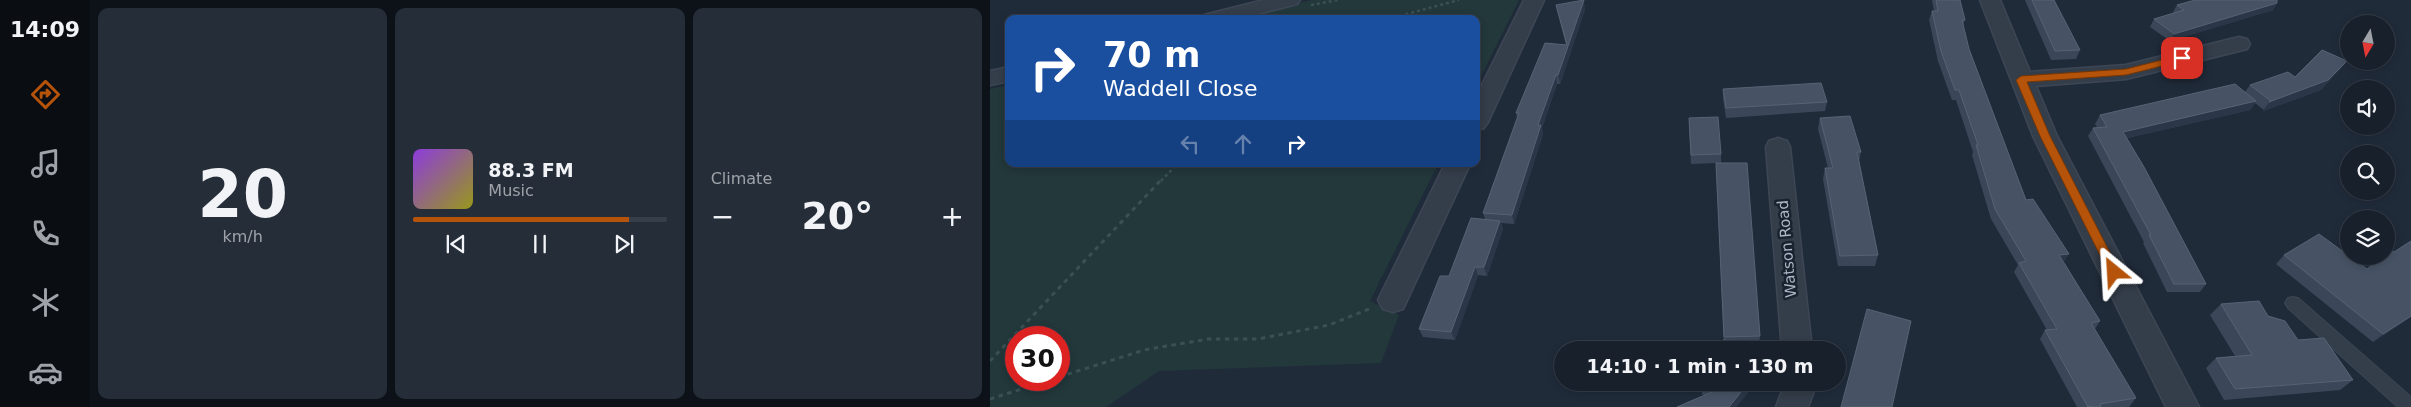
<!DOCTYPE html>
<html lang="en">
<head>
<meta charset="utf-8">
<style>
	:root { --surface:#18202c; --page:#252d38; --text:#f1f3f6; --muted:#9fa3a9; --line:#363e48; --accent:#b45309 }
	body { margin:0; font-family:"DejaVu Sans",sans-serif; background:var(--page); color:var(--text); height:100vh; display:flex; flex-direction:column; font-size:19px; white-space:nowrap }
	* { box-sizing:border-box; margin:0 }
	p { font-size:16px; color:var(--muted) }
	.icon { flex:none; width:28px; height:28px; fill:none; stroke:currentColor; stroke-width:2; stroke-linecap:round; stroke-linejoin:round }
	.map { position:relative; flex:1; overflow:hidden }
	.details { display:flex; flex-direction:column; gap:8px; padding:8px; background:#0d1218; width:900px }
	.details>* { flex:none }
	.banner { position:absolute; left:15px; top:15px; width:475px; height:152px; border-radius:10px; box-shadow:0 2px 8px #0003,0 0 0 1px var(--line); background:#1a4fa0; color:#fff; overflow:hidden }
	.needle { width:32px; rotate:190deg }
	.fabs { position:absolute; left:1350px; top:15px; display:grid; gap:10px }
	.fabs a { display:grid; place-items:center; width:55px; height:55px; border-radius:50%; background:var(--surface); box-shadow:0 2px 8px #0003,0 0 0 1px var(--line); font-size:25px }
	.speed { position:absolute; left:15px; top:326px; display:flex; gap:10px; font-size:25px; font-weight:700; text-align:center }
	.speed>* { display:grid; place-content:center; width:65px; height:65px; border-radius:50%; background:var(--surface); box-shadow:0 2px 8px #0003,0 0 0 1px var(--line); line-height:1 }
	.speed .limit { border:8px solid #d22; background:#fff; color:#111 }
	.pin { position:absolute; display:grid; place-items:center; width:42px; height:42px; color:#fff; margin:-21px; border-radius:10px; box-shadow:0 2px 8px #0006 }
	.me { position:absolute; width:55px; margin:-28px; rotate:333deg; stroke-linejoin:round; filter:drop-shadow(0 0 4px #0008) }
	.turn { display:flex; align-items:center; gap:18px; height:105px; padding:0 15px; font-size:22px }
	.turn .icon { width:65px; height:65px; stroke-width:2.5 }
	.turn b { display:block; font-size:35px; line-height:42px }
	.lanes { display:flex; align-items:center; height:48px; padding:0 15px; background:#0003; justify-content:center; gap:25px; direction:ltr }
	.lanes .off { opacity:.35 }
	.big { font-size:38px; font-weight:700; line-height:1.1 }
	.details .widget { flex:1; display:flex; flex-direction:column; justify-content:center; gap:8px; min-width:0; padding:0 18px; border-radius:10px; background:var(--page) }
	.details .dial { align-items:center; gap:0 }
	.dial b { font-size:65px; line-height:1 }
	.song { display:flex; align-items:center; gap:15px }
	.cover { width:60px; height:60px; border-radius:8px; background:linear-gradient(135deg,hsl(270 70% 55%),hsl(60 70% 35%)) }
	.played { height:5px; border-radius:2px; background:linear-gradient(90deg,var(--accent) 85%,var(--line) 85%) }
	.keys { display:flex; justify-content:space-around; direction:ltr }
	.heat { display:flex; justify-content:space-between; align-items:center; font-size:28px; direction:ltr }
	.details .tiles { flex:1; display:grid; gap:8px; grid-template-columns:repeat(3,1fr) }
	.trip { position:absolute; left:564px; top:341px; width:292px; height:50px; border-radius:25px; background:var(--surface); box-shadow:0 2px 8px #0003,0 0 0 1px var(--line); font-weight:700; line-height:50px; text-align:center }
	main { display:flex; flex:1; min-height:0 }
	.tab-bar { display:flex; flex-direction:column; width:90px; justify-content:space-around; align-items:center; background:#0a0d12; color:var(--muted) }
	.tab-bar .icon { width:35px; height:35px }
	.tab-bar .selected { color:var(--accent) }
	.tab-bar b { font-size:22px; color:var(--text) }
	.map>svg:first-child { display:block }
	.green { fill:#22383b; fill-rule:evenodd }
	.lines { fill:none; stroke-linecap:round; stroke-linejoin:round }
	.lane-casing { stroke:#3d4654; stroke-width:2 }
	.street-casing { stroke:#3d4654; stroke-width:3 }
	.path-far1 { stroke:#3a5153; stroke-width:2.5; stroke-dasharray:3 3; stroke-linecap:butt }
	.path { stroke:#3a5153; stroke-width:3; stroke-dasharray:4.5 4.5; stroke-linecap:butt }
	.lane { fill:#343d4a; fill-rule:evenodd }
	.street { fill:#343d4a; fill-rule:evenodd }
	.wall { fill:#3b4759 }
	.shaded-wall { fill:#2b3748 }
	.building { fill:#475365; stroke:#576374 }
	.route { fill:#b45309; stroke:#753606 }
	.labels { text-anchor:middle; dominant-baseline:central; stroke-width:5; stroke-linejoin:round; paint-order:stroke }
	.street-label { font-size:15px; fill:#aeb7c7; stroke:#19222f }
</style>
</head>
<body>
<main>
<nav class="tab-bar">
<b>14:09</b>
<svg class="icon selected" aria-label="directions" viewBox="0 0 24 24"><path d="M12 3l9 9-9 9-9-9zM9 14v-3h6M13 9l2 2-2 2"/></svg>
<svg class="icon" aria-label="music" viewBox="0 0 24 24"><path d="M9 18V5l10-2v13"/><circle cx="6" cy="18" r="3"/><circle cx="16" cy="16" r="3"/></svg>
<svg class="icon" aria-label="phone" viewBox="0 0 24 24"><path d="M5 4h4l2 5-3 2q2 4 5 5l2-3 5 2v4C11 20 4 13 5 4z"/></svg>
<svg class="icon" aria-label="climate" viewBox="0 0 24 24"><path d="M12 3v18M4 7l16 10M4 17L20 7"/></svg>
<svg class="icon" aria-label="car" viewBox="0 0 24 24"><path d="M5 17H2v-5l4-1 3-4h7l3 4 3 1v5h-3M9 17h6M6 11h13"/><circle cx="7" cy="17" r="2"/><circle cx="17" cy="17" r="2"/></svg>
</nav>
<section class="details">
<div class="tiles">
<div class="widget dial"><b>20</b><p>km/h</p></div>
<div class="widget">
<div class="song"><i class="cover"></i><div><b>88.3 FM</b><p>Music</p></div></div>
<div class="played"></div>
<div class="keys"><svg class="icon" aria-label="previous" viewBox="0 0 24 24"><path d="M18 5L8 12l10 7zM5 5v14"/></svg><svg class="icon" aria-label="pause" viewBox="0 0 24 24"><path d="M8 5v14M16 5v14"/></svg><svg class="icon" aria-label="next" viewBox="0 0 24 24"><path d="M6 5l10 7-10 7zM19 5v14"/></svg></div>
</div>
<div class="widget"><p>Climate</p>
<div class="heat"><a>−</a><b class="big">20°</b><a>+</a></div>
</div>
</div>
</section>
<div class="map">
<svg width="1421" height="407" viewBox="0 0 1421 407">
	<rect width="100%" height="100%" fill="#202b3a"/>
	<path class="green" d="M 322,0 L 529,0 L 486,86 L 486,19 L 244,19 Z
		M 19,85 L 19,164 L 448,164 L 380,301 L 409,315 L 391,363 L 169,371 L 116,407 L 0,407 L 0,89 ZM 26,338 L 69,338 L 69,380 L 26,380 Z"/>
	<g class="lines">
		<defs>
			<path id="lane" d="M 1303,297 L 1308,298 L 1421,397 L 1421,407 L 1408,407 L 1298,308 L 1295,303 L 1298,298 Z"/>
			<path id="street" d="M 274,0 L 310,0 L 307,4 L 248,19 L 211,19 L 214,15 Z
				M 534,0 L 554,0 L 498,122 L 494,128 L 486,130 L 486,97 Z
				M 990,0 L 1010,0 L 1040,72 L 1136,65 L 1249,37 L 1257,39 L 1260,44 L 1257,49 L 1136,79 L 1046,86 L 1067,136 L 1209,407 L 1176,407 L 1043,136 Z
				M 19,67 L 19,81 L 0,85 L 0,71 Z
				M 788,138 L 797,141 L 800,147 L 822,350 L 792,350 L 776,147 L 779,141 Z
				M 455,164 L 480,164 L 413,309 L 403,312 L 393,309 L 388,300 Z
				M 792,382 L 824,382 L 824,391 L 818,407 L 786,407 L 792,391 Z"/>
		</defs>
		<use href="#lane" class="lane-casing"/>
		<use href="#street" class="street-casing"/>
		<path class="path-far1" d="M 321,5 L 348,0
			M 398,19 L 469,0
			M 171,181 L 187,164"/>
		<path class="path" d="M 0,361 L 172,179
			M 69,377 L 154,350 L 218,339 L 268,339 L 339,325 L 379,309
			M 0,399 L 60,380"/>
		<use href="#lane" class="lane"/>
		<use href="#street" class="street"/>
	</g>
	<path class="wall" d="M 942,0 L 970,0 L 975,20 L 973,25 L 979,49 L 1036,200 L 1074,262 L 1110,321 L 1105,329 L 1146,398 L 1139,407 L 1087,407 L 1050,339 L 1055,330 L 1057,330 L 1024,272 L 1028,265 L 1001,219 L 982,155 L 983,152 L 966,100 L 962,100 L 948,61 L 939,20 L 942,11 L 944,11 Z
		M 1035,0 L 1064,0 L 1090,50 L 1086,59 L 1061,60 Z
		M 1287,3 L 1283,10 L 1180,41 L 1160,27 L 1164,19 L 1184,13 L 1183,12 L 1187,5 Z
		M 566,5 L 595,9 L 570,84 L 567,84 L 552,128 L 553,134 L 524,224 L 511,223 L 513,229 L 497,276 L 488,275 L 465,340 L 433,337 L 429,329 L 459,276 L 495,219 L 493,213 L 527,118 L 526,113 L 576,45 L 568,14 Z
		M 1357,61 L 1349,70 L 1331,90 L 1273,111 L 1274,110 L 1265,103 L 1260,110 L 1137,138 L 1216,284 L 1210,292 L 1177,292 L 1153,243 L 1154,242 L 1098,136 L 1103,128 L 1107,127 L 1105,124 L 1110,115 L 1255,92 L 1260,85 L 1305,77 Z
		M 733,89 L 837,102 L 835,111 L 736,118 L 733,98 Z
		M 830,118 L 871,152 L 869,161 L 888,255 L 885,266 L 848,266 L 833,179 L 835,168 L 838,168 L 828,129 Z
		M 699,127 L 731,154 L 731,163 L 770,336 L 769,344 L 742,345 L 750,350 L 734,350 L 726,163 L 701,164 Z
		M 1421,241 L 1421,317 L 1383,342 L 1286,264 L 1294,255 L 1377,269 Z
		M 1231,304 L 1278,316 L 1308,340 L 1363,380 L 1350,390 L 1234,400 L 1216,368 L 1226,358 L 1245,356 L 1220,315 Z
		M 767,382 L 746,407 L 687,407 L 714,396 L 712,394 L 712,385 Z"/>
	<path class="shaded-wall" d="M 594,0 L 595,9 L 570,84 L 568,75 Z
		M 1287,3 L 1283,10 L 1180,41 L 1184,34 Z
		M 1357,61 L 1349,70 L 1331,90 L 1273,111 L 1279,102 Z
		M 566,75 L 567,84 L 552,128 L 553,134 L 524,224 L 522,215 L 548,125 Z
		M 1266,101 L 1260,110 L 1128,140 L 1133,132 Z
		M 510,221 L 513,229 L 497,276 L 494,267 Z
		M 1079,254 L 1073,263 L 1069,255 Z
		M 485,267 L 488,275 L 465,340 L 461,332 Z
		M 1421,316 L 1421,317 L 1383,342 L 1393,334 Z
		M 759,382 L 767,382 L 746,407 L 739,407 Z"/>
	<path class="building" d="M 594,0 L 568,75 L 566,75 L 548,125 L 551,125 L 522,215 L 493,213 L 529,113 L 526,113 L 555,43 L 577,45 L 566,5 Z
		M 946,0 L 970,0 L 975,20 L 972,20 L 979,49 L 1036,200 L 1043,199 L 1079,254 L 1069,255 L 1110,321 L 1101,323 L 1146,398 L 1110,404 L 1111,407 L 1097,407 L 1101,406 L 1098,407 L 1055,330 L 1067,329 L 1029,263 L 1036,261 L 1005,209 L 986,145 L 988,145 L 969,90 L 965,90 L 951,51 L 942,11 L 948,11 Z
		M 1042,0 L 1064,0 L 1090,50 L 1065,51 Z
		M 1205,0 L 1287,0 L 1287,3 L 1184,34 L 1164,19 L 1194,10 L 1187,5 Z
		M 1332,50 L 1357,61 L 1338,80 L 1279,102 L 1281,101 L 1260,85 L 1298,72 L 1305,77 Z
		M 831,83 L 837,102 L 736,108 L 733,89 Z
		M 1245,84 L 1266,101 L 1133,132 L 1154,167 L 1216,284 L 1184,284 L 1159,235 L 1161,235 L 1103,128 L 1117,127 L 1110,115 Z
		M 860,116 L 871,152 L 867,152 L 888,255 L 850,256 L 835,168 L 843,168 L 830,118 Z
		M 728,117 L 731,154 L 701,155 L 699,118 Z
		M 726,163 L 757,163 L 770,336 L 734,337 Z
		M 481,218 L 510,221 L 494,267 L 485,267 L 461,332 L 429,329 L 450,276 L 459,276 Z
		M 1329,234 L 1377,269 L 1394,256 L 1396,256 L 1396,255 L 1402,251 L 1404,252 L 1421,241 L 1421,316 L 1393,334 L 1294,255 Z
		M 1269,301 L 1278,316 L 1295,321 L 1308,340 L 1334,338 L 1363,380 L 1245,389 L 1226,358 L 1262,355 L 1231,304 Z
		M 877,309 L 921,321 L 902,407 L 851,407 Z
		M 734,339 L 750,350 L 735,350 Z
		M 714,382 L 759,382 L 739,407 L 687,407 L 722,392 L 712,385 Z"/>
	<path class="route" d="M 1192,55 L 1196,56 L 1196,60 L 1136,75 L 1037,82 L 1060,136 L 1130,272 L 1124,277 L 1120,275 L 1050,136 L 1026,80 L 1031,76 L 1136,69 Z"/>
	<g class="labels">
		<g class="street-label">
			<text transform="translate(797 249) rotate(-95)">Watson Road</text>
		</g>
	</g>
</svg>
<div class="fabs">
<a><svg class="needle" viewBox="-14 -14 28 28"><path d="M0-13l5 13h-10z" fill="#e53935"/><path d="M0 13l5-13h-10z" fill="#9fa3a9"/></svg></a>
<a><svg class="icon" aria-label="sound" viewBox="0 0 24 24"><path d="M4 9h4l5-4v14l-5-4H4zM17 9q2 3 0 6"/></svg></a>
<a><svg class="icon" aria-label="search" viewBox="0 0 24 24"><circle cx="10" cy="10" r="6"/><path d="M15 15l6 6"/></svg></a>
<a><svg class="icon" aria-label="layers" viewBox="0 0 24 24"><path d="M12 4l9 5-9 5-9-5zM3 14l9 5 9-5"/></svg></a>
</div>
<div class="speed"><div class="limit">30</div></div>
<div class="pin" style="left:1192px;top:58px;background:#d93025"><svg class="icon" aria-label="arrive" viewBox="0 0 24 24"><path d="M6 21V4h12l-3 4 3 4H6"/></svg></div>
<svg class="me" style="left:1124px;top:272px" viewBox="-20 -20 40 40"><path d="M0-17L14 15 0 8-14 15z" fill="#b45309" stroke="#fff" stroke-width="4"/></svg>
<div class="trip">14:10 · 1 min · 130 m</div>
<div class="banner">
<div class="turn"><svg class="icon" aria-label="right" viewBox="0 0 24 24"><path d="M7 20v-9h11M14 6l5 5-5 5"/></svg><div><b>70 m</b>Waddell Close</div></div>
<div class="lanes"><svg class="icon off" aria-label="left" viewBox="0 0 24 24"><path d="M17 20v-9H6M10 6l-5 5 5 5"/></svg><svg class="icon off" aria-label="ahead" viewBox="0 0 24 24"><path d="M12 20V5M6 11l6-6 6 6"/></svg><svg class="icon" aria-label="right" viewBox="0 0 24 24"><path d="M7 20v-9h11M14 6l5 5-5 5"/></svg></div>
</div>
</div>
</main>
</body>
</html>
